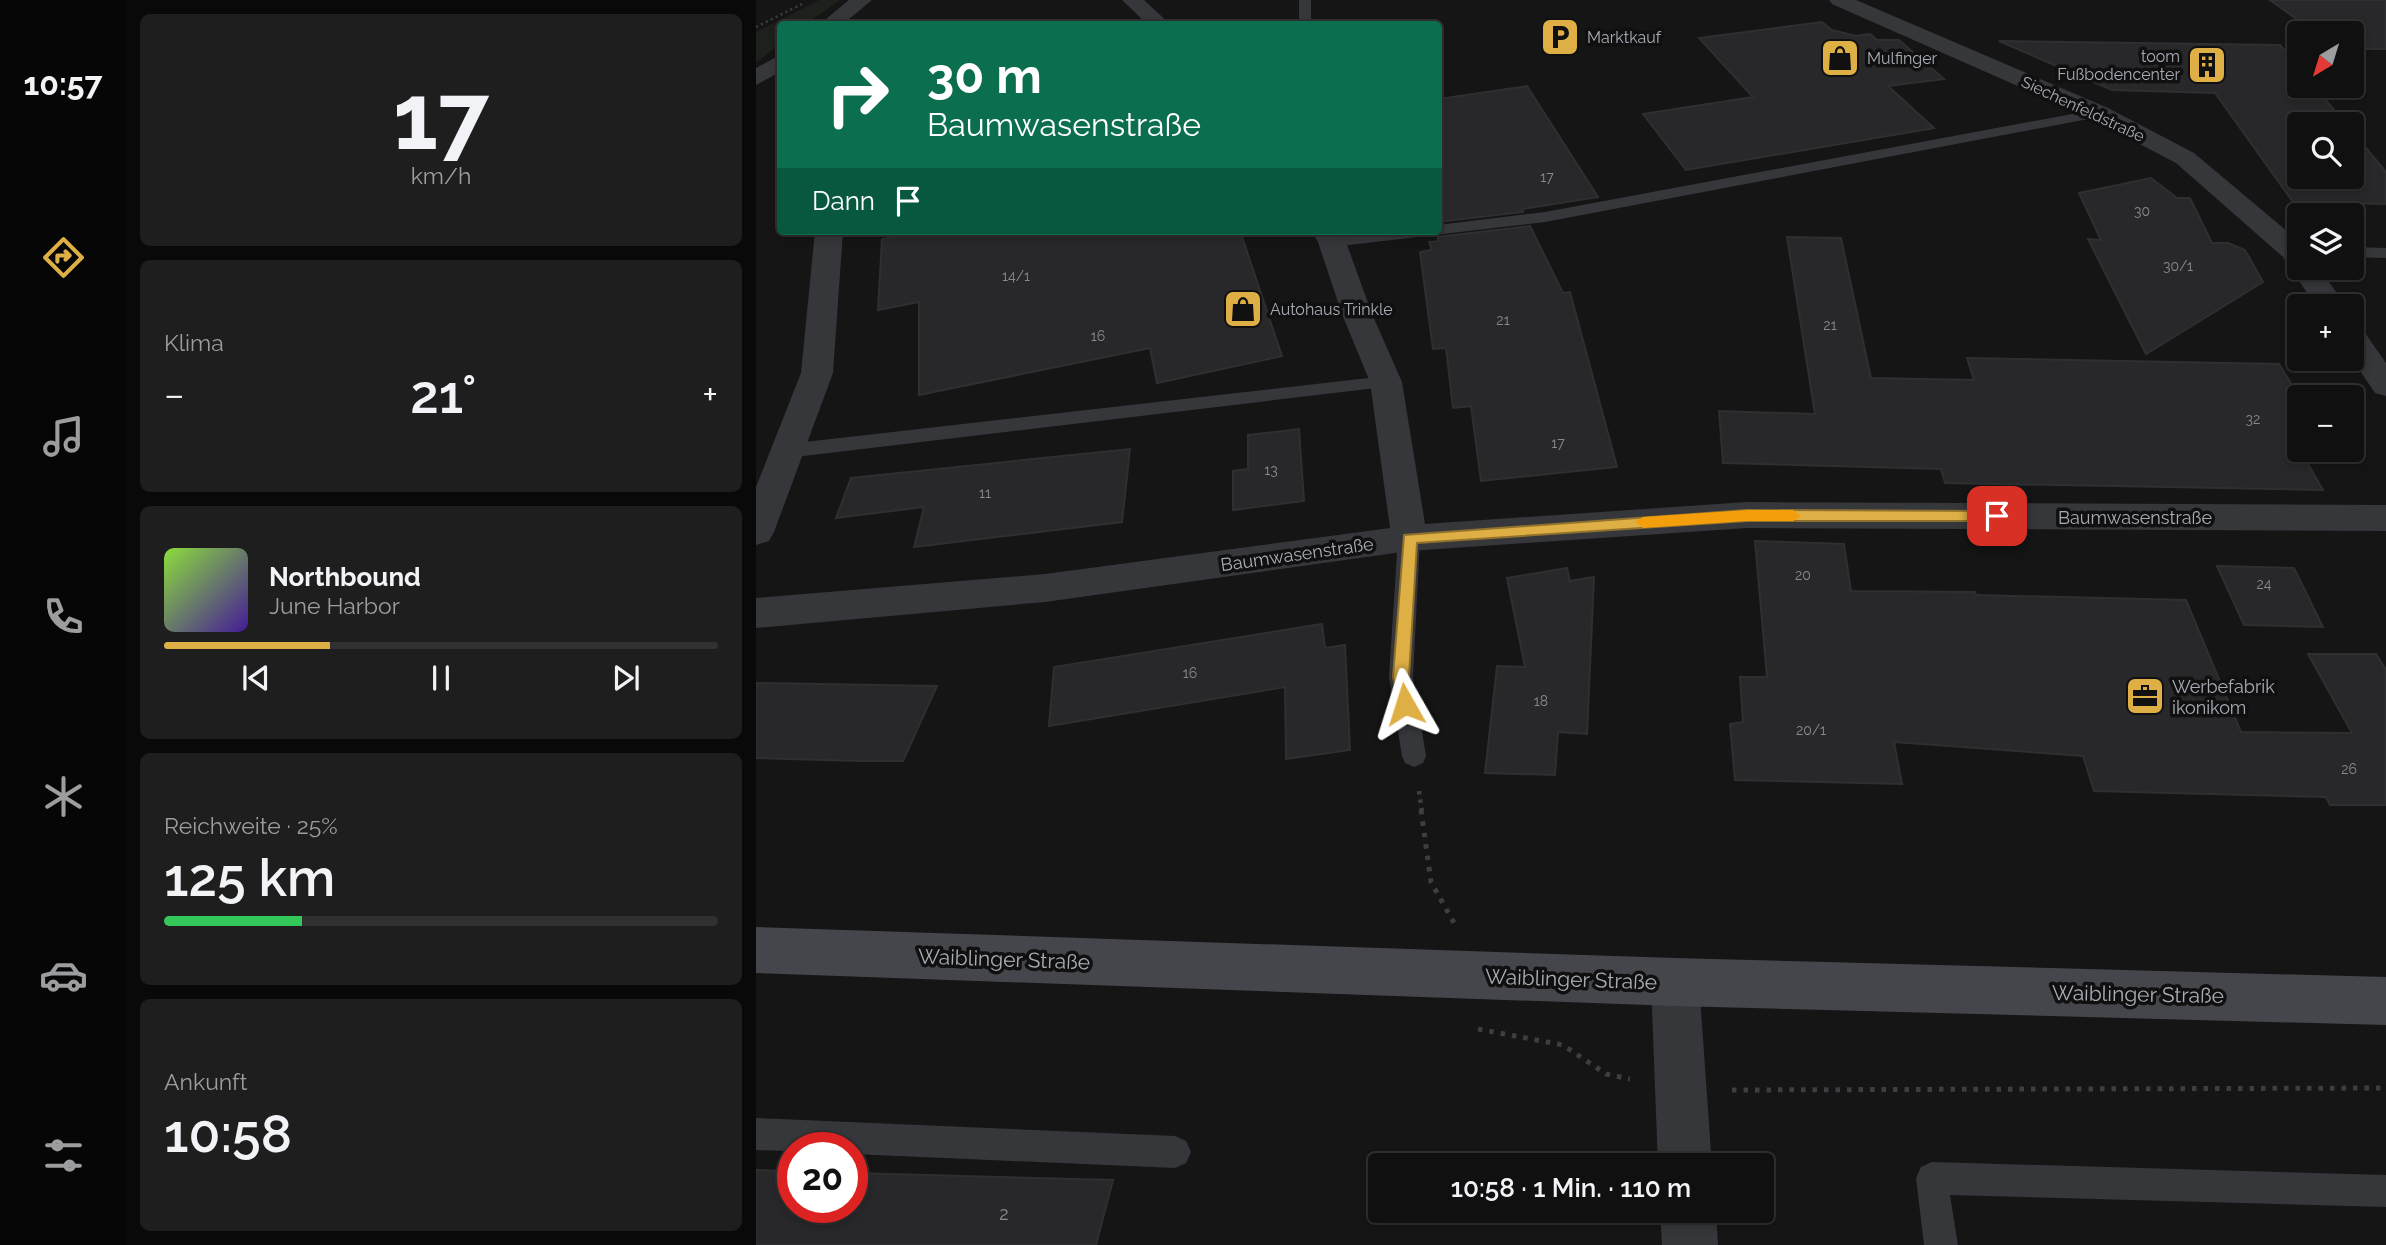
<!DOCTYPE html>
<html lang="de">
<head>
<meta charset="utf-8">
<style>
	:root { --surface:#101010; --page:#1e1e1e; --text:#f1f3f6; --muted:#9c9d9f; --line:#303030; --accent:#deaf45 }
	body { margin:0; font-family:Raleway,sans-serif; background:var(--page); color:var(--text); height:100vh; display:flex; flex-direction:column; font-size:26px; white-space:nowrap }
	* { box-sizing:border-box; margin:0 }
	p { font-size:23px; color:var(--muted) }
	.icon { flex:none; width:38px; height:38px; fill:none; stroke:currentColor; stroke-width:2; stroke-linecap:round; stroke-linejoin:round }
	.map { position:relative; flex:1; overflow:hidden }
	.details { display:flex; flex-direction:column; gap:14px; padding:14px; background:#090909; width:630px }
	.details>* { flex:none }
	.hud { position:absolute; left:21px; top:21px; width:665px; height:214px; border-radius:7px; box-shadow:0 4px 10px #0003,0 0 0 2px var(--line); background:#0b6e4f; color:#fff; overflow:hidden }
	.needle { width:46px; rotate:218deg }
	.controls { position:absolute; left:1531px; top:21px; display:grid; gap:14px }
	.controls a { display:grid; place-items:center; width:77px; height:77px; border-radius:7px; background:var(--surface); box-shadow:0 4px 10px #0003,0 0 0 2px var(--line); font-size:35px }
	.speed { position:absolute; left:21px; top:1132px; display:flex; gap:14px; font-size:35px; font-weight:700; text-align:center }
	.speed>* { display:grid; place-content:center; width:91px; height:91px; border-radius:50%; background:var(--surface); box-shadow:0 4px 10px #0003,0 0 0 2px var(--line); line-height:1 }
	.speed .limit { border:10px solid #d22; background:#fff; color:#111 }
	.pin { position:absolute; display:grid; place-items:center; width:60px; height:60px; color:#fff; margin:-30px; border-radius:14px; box-shadow:0 4px 10px #0006 }
	.me { position:absolute; width:77px; margin:-38px; rotate:354deg; stroke-linejoin:round; filter:drop-shadow(0 0 5px #0008) }
	.turn { display:flex; align-items:center; gap:24px; height:147px; padding:0 35px; font-size:32px }
	.turn .icon { width:91px; height:91px; stroke-width:2.5 }
	.turn b { display:block; font-size:49px; line-height:60px }
	.then { display:flex; align-items:center; height:66px; padding:0 35px; background:#0003; gap:14px; font-size:26px }
	.big { font-size:52px; font-weight:600; line-height:1.1 }
	.details .widget { flex:1; display:flex; flex-direction:column; justify-content:center; gap:10px; min-width:0; padding:0 24px; border-radius:10px; background:var(--page) }
	.details .dial { align-items:center; gap:0 }
	.dial b { font-size:91px; line-height:1 }
	.song { display:flex; align-items:center; gap:21px }
	.cover { width:84px; height:84px; border-radius:10px; background:linear-gradient(135deg,hsl(90 70% 55%),hsl(260 70% 35%)) }
	.played { height:7px; border-radius:4px; background:linear-gradient(90deg,var(--accent) 30%,var(--line) 30%) }
	.keys { display:flex; justify-content:space-around; direction:ltr }
	.heat { display:flex; justify-content:space-between; align-items:center; font-size:38px; direction:ltr }
	.charge { height:10px; border-radius:5px; background:linear-gradient(90deg,#34c759 25%,var(--line) 0) }
	.trip { position:absolute; left:612px; top:1153px; width:406px; height:70px; border-radius:7px; background:var(--surface); box-shadow:0 4px 10px #0003,0 0 0 2px var(--line); font-weight:600; line-height:70px; text-align:center }
	main { display:flex; flex:1; min-height:0 }
	.tab-bar { display:flex; flex-direction:column; width:126px; justify-content:space-around; align-items:center; background:#060606; color:var(--muted) }
	.tab-bar .icon { width:49px; height:49px }
	.tab-bar .current { color:var(--accent) }
	.tab-bar b { font-size:32px; color:var(--text) }
	.map>svg:first-child { display:block }
	.green { fill:#1c211c }
	.building { fill:#28282a; stroke:#2f2f32; stroke-width:2 }
	.lines { fill:none; stroke-linecap:round; stroke-linejoin:round }
	.path-far2 { stroke:#3c3e42; stroke-width:2.5; stroke-dasharray:2 3.5; stroke-linecap:butt }
	.path-far1 { stroke:#3c3e42; stroke-width:4.5; stroke-dasharray:3.5 5; stroke-linecap:butt }
	.path { stroke:#3c3e42; stroke-width:5; stroke-dasharray:4.5 7; stroke-linecap:butt }
	.service { fill:#36373b; fill-rule:evenodd }
	.minor { fill:#36373b; fill-rule:evenodd }
	.secondary { fill:#45464b; fill-rule:evenodd }
	.route { fill:#deaf45; stroke:#90722d; stroke-width:2 }
	.slow { fill:#f59e0b }
	.labels { text-anchor:middle; dominant-baseline:central; stroke-width:7; stroke-linejoin:round; paint-order:stroke }
	.number-label { font-size:14px; fill:#878a92 }
	.far-poi-label { font-size:16px; fill:#a8acb5; stroke:#101011; text-anchor:start }
	.far-street-label { font-size:16px; fill:#a8acb5; stroke:#101011 }
	.street-label { font-size:18px; fill:#a8acb5; stroke:#101011 }
	.poi-label { font-size:18px; fill:#a8acb5; stroke:#101011; text-anchor:start }
	.near-number-label { font-size:18px; fill:#878a92 }
	.near-street-label { font-size:21px; fill:#a8acb5; stroke:#101011 }
</style>
</head>
<body>
<main>
<nav class="tab-bar">
<b>10:57</b>
<svg class="icon current" aria-label="directions" viewBox="0 0 24 24"><path d="M12 3l9 9-9 9-9-9zM9 14v-3h6M13 9l2 2-2 2"/></svg>
<svg class="icon" aria-label="music" viewBox="0 0 24 24"><path d="M9 18V5l10-2v13"/><circle cx="6" cy="18" r="3"/><circle cx="16" cy="16" r="3"/></svg>
<svg class="icon" aria-label="phone" viewBox="0 0 24 24"><path d="M5 4h4l2 5-3 2q2 4 5 5l2-3 5 2v4C11 20 4 13 5 4z"/></svg>
<svg class="icon" aria-label="climate" viewBox="0 0 24 24"><path d="M12 3v18M4 7l16 10M4 17L20 7"/></svg>
<svg class="icon" aria-label="car" viewBox="0 0 24 24"><path d="M5 17H2v-5l4-1 3-4h7l3 4 3 1v5h-3M9 17h6M6 11h13"/><circle cx="7" cy="17" r="2"/><circle cx="17" cy="17" r="2"/></svg>
<svg class="icon" aria-label="filters" viewBox="0 0 24 24"><path d="M4 7h16M4 17h16"/><circle cx="9" cy="7" r="2"/><circle cx="15" cy="17" r="2"/></svg>
</nav>
<section class="details">
<div class="widget dial"><b>17</b><p>km/h</p></div>
<div class="widget"><p>Klima</p>
<div class="heat"><a>−</a><b class="big">21°</b><a>+</a></div>
</div>
<div class="widget">
<div class="song"><i class="cover"></i><div><b>Northbound</b><p>June Harbor</p></div></div>
<div class="played"></div>
<div class="keys"><svg class="icon" aria-label="previous" viewBox="0 0 24 24"><path d="M18 5L8 12l10 7zM5 5v14"/></svg><svg class="icon" aria-label="pause" viewBox="0 0 24 24"><path d="M8 5v14M16 5v14"/></svg><svg class="icon" aria-label="next" viewBox="0 0 24 24"><path d="M6 5l10 7-10 7zM19 5v14"/></svg></div>
</div>
<div class="widget"><p>Reichweite · 25%</p><b class="big">125 km</b><div class="charge"></div></div>
<div class="widget"><p>Ankunft</p><b class="big">10:58</b></div>
</section>
<div class="map">
<svg width="1630" height="1245" viewBox="0 0 1630 1245">
	<rect width="100%" height="100%" fill="#151516"/>
	<path class="green" d="M 63,0 L 84,0 L 50,24 L 24,24 L 24,44 L 0,63 L 0,32 Z"/>
	<path class="building" d="M 1514,0 L 1630,0 L 1630,49 L 1596,49 L 1596,33 L 1560,33 Z
		M 1066,22 L 1076,30 L 1100,36 L 1114,34 L 1121,40 L 1143,40 L 1188,79 L 1132,86 L 1178,128 L 930,170 L 887,114 L 997,97 L 943,38 Z
		M 1243,41 L 1524,45 L 1544,69 L 1544,86 L 1558,86 L 1590,124 L 1544,124 L 1544,177 L 1596,177 L 1596,131 L 1630,172 L 1630,204 L 1537,202 L 1459,93 L 1356,90 Z
		M 771,86 L 842,197 L 766,209 L 767,212 L 682,222 L 682,99 Z
		M 1395,178 L 1421,198 L 1434,198 L 1456,243 L 1472,243 L 1489,250 L 1507,282 L 1390,354 L 1332,239 L 1345,240 L 1323,193 Z
		M 774,226 L 807,293 L 814,292 L 861,467 L 725,481 L 715,406 L 697,408 L 690,348 L 677,349 L 664,252 L 676,250 L 673,242 L 682,241 L 682,237 Z
		M 175,231 L 484,231 L 526,356 L 401,383 L 394,348 L 163,395 L 163,302 L 122,310 L 126,239 Z
		M 1031,237 L 1085,238 L 1115,378 L 1218,380 L 1211,358 L 1523,364 L 1544,398 L 1544,450 L 1567,490 L 1189,483 L 1185,469 L 967,463 L 963,411 L 1059,414 Z
		M 543,429 L 548,501 L 477,510 L 477,471 L 492,469 L 492,435 Z
		M 374,449 L 366,522 L 158,547 L 168,507 L 80,518 L 95,478 Z
		M 999,541 L 1088,544 L 1095,591 L 1219,592 L 1220,595 L 1430,600 L 1485,732 L 1596,733 L 1552,654 L 1620,654 L 1630,670 L 1630,805 L 1574,805 L 1570,797 L 1338,791 L 1327,756 L 1138,742 L 1146,784 L 979,780 L 974,724 L 987,722 L 984,677 L 1011,677 Z
		M 1461,566 L 1538,568 L 1567,627 L 1488,625 Z
		M 811,568 L 814,581 L 838,577 L 831,734 L 802,732 L 799,775 L 729,773 L 741,666 L 769,667 L 751,578 Z
		M 566,624 L 569,648 L 589,645 L 594,750 L 530,759 L 529,687 L 293,726 L 298,667 Z
		M 0,683 L 181,686 L 147,761 L 104,761 L 0,758 Z
		M 0,1170 L 37,1171 L 37,1208 L 96,1208 L 96,1173 L 357,1180 L 340,1245 L 0,1245 Z"/>
	<g class="lines">
		<path class="path-far2" d="M 0,27 L 46,4"/>
		<path class="path-far1" d="M 663,791 L 666,812"/>
		<path class="path" d="M 665,810 L 675,882 L 698,923
			M 722,1029 L 807,1045 L 850,1074 L 874,1079
			M 976,1090 L 1630,1088"/>
		<path class="service" d="M 543,0 L 555,0 L 555,24 L 543,24 Z
			M 1343,109 L 1350,113 L 1348,116 L 789,222 L 576,247 L 568,242 C 580,229 661,231 682,231 L 682,225 L 789,212 Z
			M 1596,247 L 1630,248 L 1630,258 L 1596,257 Z
			M 630,376 L 639,382 L 637,386 L 31,458 L 24,456 L 21,451 L 24,446 L 31,444 Z
			M 653,530 L 661,533 L 664,538 L 657,677 L 670,756 L 667,763 L 658,767 L 649,763 L 646,756 L 633,677 L 642,538 L 645,533 Z
			M 0,1118 L 419,1136 L 430,1141 L 435,1152 L 430,1163 L 419,1168 L 96,1154 L 96,1148 L 37,1148 L 37,1151 L 0,1150 Z
			M 1176,1162 L 1630,1175 L 1630,1207 L 1194,1195 L 1202,1245 L 1168,1245 L 1160,1178 L 1165,1167 Z"/>
		<path class="minor" d="M 93,0 L 116,0 L 87,24 L 64,24 Z
			M 366,0 L 388,0 L 414,24 L 391,24 Z
			M 1073,0 L 1100,0 L 1352,108 L 1438,153 L 1544,242 L 1544,268 L 1563,268 L 1590,306 L 1560,306 L 1527,257 L 1420,163 L 1334,118 L 1076,4 Z
			M 24,55 L 24,72 L 0,85 L 0,68 Z
			M 59,231 L 87,231 L 77,373 L 18,532 L 13,541 L 0,545 L 0,487 L 45,373 Z
			M 555,231 L 583,231 L 590,242 L 616,314 L 646,382 L 669,524 L 991,502 L 1630,505 L 1630,531 L 991,528 L 653,551 L 289,602 L 0,628 L 0,598 L 289,574 L 634,528 L 614,382 L 586,314 L 562,242 Z
			M 1596,327 L 1607,330 L 1630,363 L 1630,396 L 1619,393 L 1596,359 Z
			M 919,958 L 936,965 L 943,982 L 956,1166 L 902,1166 L 895,982 L 902,965 Z
			M 904,1211 L 960,1211 L 962,1245 L 906,1245 Z"/>
		<path class="secondary" d="M 0,927 L 919,958 L 1630,977 L 1630,1025 L 919,1006 L 0,973 Z"/>
	</g>
	<path class="route" d="M 991,510 L 1241,511 L 1249,516 L 1241,521 L 991,521 L 661,543 L 653,677 L 658,704 L 655,708 L 643,708 L 637,677 L 648,535 Z"/>
	<path class="slow" d="M 991,510 L 1037,510 L 1045,516 L 1037,521 L 991,521 L 887,528 L 879,522 L 887,517 Z"/>
	<defs>
		<symbol id="parking-square" viewBox="-11 -11 22 22"><rect x="-9" y="-9" width="18" height="18" rx="4" fill="#deaf45" stroke="#101011"/><path d="M-3.5-5.5H1a3.5 3.5 0 0 1 0 7H-1V5.5H-3.5ZM-1-3.4V-.6H.8a1.4 1.4 0 0 0 0-2.8Z" fill="#111"/></symbol>
		<symbol id="shop-square" viewBox="-11 -11 22 22"><rect x="-9" y="-9" width="18" height="18" rx="4" fill="#deaf45" stroke="#101011"/><path d="M-5-2.5h2.3a2.7 3.5 0 0 1 5.4 0H5L5.5 6h-11ZM-1.5-2.5h3a1.5 2.3 0 0 0-3 0Z" fill="#111"/></symbol>
		<symbol id="building-square" viewBox="-11 -11 22 22"><rect x="-9" y="-9" width="18" height="18" rx="4" fill="#deaf45" stroke="#101011"/><path d="M-4-6H4V6H1V3H-1V6H-4ZM-2.5-4.3h1.7v1.8h-1.7ZM.8-4.3h1.7v1.8H.8ZM-2.5-1h1.7V.8h-1.7ZM.8-1h1.7V.8H.8Z" fill="#111"/></symbol>
		<symbol id="office-square" viewBox="-11 -11 22 22"><rect x="-9" y="-9" width="18" height="18" rx="4" fill="#deaf45" stroke="#101011"/><path d="M-6-3h4V-5.5h4V-3h4V5H-6ZM-1-4.5V-3h2v-1.5ZM-6 0V1H6V0Z" fill="#111"/></symbol>
	</defs>
	<g fill-rule="evenodd">
		<use href="#parking-square" x="782" y="15" width="44" height="44"/>
		<use href="#shop-square" x="1062" y="36" width="44" height="44"/>
		<use href="#building-square" x="1429" y="43" width="44" height="44"/>
		<use href="#shop-square" x="465" y="287" width="44" height="44"/>
		<use href="#office-square" x="1367" y="674" width="44" height="44"/>
	</g>
	<g class="labels">
		<g class="number-label">
			<text x="791" y="177">17</text>
			<text x="1386" y="211">30</text>
			<text x="1422" y="266">30/1</text>
			<text x="260" y="276">14/1</text>
			<text x="747" y="320">21</text>
			<text x="1074" y="325">21</text>
			<text x="342" y="336">16</text>
			<text x="1497" y="419">32</text>
			<text x="802" y="443">17</text>
			<text x="515" y="470">13</text>
			<text x="229" y="493">11</text>
			<text x="1047" y="575">20</text>
			<text x="1508" y="584">24</text>
			<text x="434" y="673">16</text>
			<text x="785" y="701">18</text>
			<text x="1055" y="730">20/1</text>
			<text x="1593" y="769">26</text>
		</g>
		<g class="far-poi-label">
			<text x="831" y="37">Marktkauf</text>
			<text x="1424" y="56" text-anchor="end">toom<tspan x="1424" dy="18">Fußbodencenter</tspan></text>
			<text x="1111" y="58">Mulfinger</text>
			<text x="514" y="309">Autohaus Trinkle</text>
		</g>
		<g class="far-street-label">
			<text transform="translate(1327 109) rotate(25)">Siechenfeldstraße</text>
		</g>
		<g class="street-label">
			<text x="1379" y="517">Baumwasenstraße</text>
			<text transform="translate(541 554) rotate(-8)">Baumwasenstraße</text>
		</g>
		<g class="poi-label">
			<text x="1416" y="686">Werbefabrik<tspan x="1416" dy="21">ikonikom</tspan></text>
		</g>
		<g class="near-number-label">
			<text x="248" y="1213">2</text>
		</g>
		<g class="near-street-label">
			<text transform="translate(248 959) rotate(2)">Waiblinger Straße</text>
			<text transform="translate(815 979) rotate(2)">Waiblinger Straße</text>
			<text transform="translate(1382 994) rotate(1)">Waiblinger Straße</text>
		</g>
	</g>
</svg>
<div class="controls">
<a><svg class="needle" viewBox="-14 -14 28 28"><path d="M0-13l5 13h-10z" fill="#e53935"/><path d="M0 13l5-13h-10z" fill="#9c9d9f"/></svg></a>
<a><svg class="icon" aria-label="search" viewBox="0 0 24 24"><circle cx="10" cy="10" r="6"/><path d="M15 15l6 6"/></svg></a>
<a><svg class="icon" aria-label="layers" viewBox="0 0 24 24"><path d="M12 4l9 5-9 5-9-5zM3 14l9 5 9-5"/></svg></a>
<a>+</a>
<a>−</a>
</div>
<div class="speed"><div class="limit">20</div></div>
<div class="pin" style="left:1241px;top:516px;background:#d93025"><svg class="icon" aria-label="arrive" viewBox="0 0 24 24"><path d="M6 21V4h12l-3 4 3 4H6"/></svg></div>
<svg class="me" style="left:649px;top:704px" viewBox="-20 -20 40 40"><path d="M0-17L14 15 0 8-14 15z" fill="#deaf45" stroke="#fff" stroke-width="4"/></svg>
<div class="trip">10:58 · 1 Min. · 110 m</div>
<div class="hud">
<div class="turn"><svg class="icon" aria-label="right" viewBox="0 0 24 24"><path d="M7 20v-9h11M14 6l5 5-5 5"/></svg><div><b>30 m</b>Baumwasenstraße</div></div>
<div class="then">Dann<svg class="icon" aria-label="arrive" viewBox="0 0 24 24"><path d="M6 21V4h12l-3 4 3 4H6"/></svg></div>
</div>
</div>
</main>
</body>
</html>
